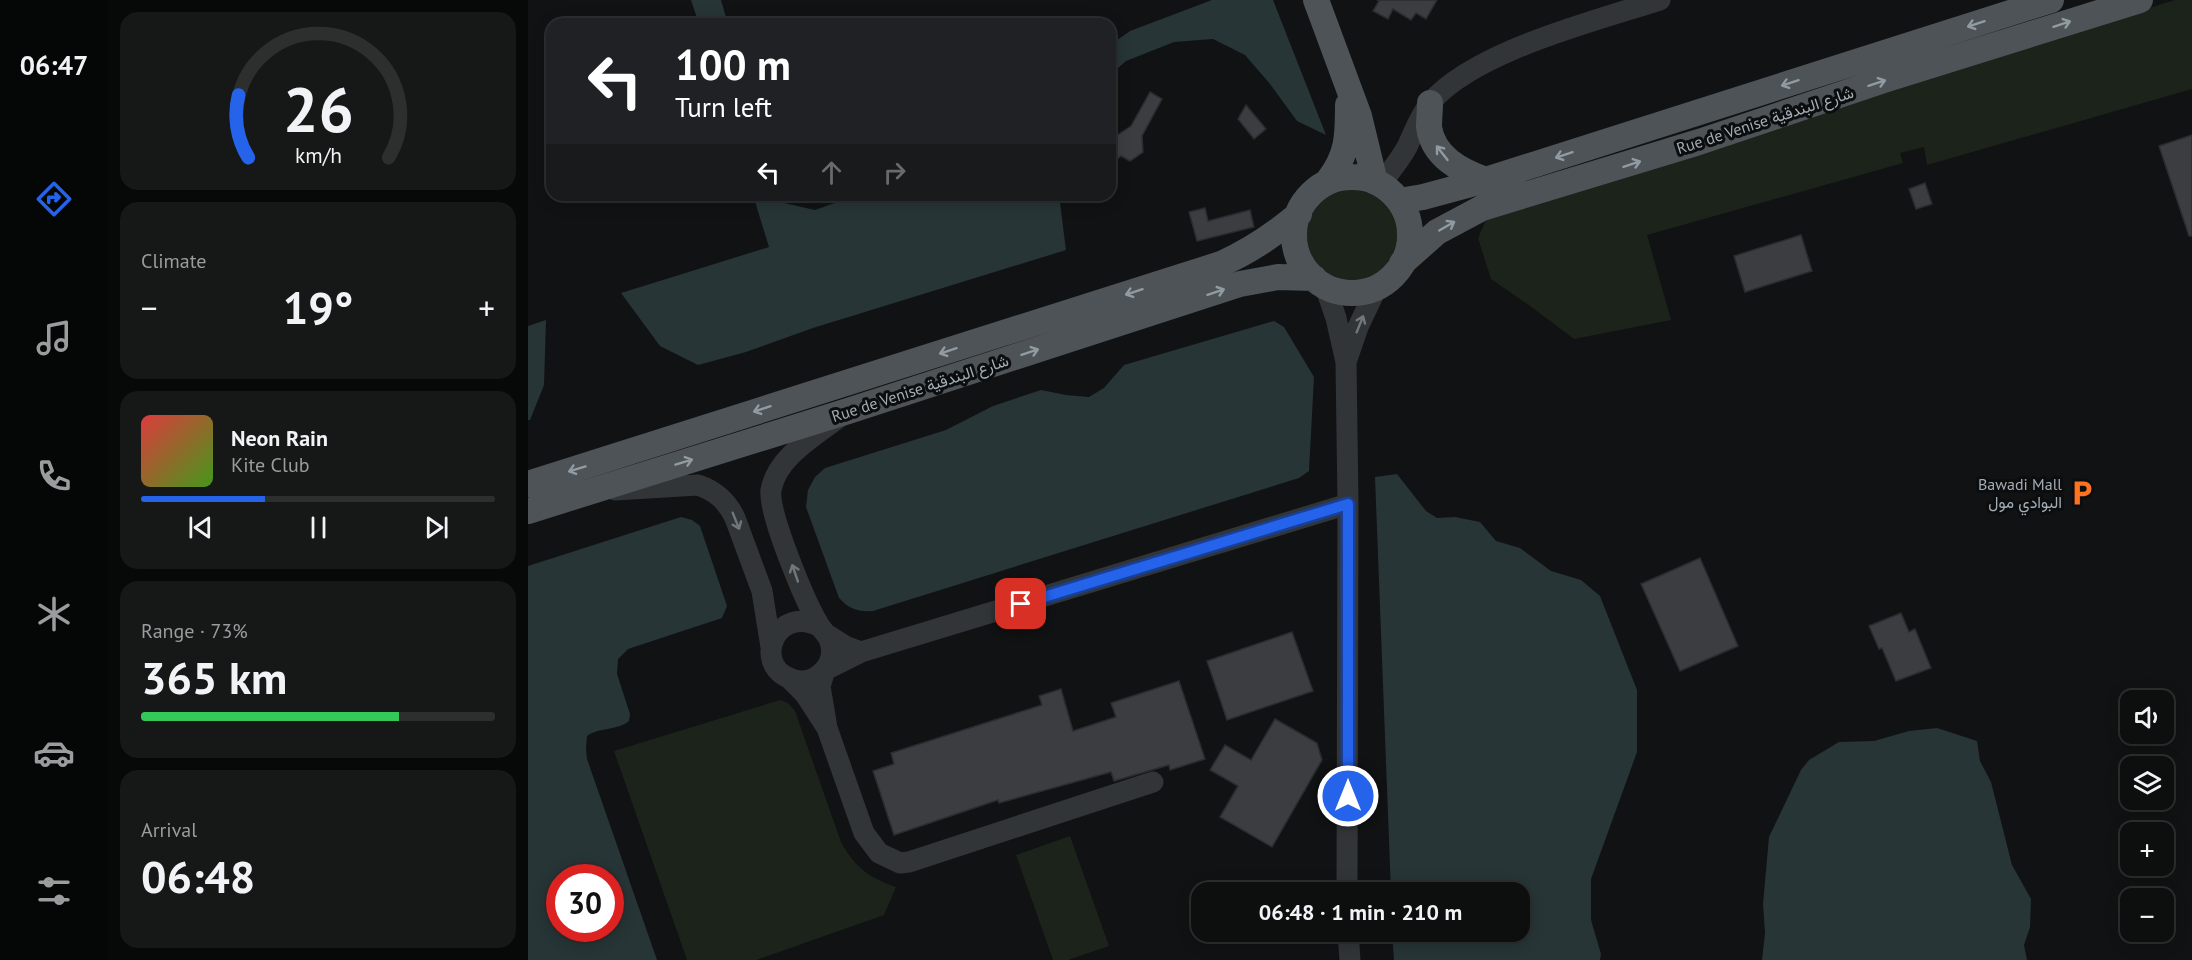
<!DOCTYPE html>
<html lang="en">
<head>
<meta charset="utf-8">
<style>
	:root { --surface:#0d0e0e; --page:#161717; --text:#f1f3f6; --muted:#9a9c9e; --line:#2d2e2e; --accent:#2563eb }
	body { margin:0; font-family:"PT Sans",Vazirmatn,sans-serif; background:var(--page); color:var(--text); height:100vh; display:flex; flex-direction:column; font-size:22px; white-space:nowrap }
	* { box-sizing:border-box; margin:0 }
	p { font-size:20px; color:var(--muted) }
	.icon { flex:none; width:33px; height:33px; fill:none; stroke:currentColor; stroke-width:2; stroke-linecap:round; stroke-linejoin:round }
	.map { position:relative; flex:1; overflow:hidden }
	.side { display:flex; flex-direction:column; gap:12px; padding:12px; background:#070808; width:420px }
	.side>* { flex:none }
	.top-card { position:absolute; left:18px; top:18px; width:570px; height:183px; border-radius:18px; box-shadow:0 3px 15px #0003,0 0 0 2px var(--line); background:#202124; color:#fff; overflow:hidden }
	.tools { position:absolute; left:1592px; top:690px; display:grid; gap:12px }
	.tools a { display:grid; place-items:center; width:54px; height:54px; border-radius:12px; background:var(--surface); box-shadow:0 3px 15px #0003,0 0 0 2px var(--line); font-size:30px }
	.speed { position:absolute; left:18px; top:864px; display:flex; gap:12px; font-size:30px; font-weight:700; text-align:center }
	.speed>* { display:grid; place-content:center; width:78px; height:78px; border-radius:50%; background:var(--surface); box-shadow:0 3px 15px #0003,0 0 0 2px var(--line); line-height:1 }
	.speed .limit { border:9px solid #d22; background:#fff; color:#111 }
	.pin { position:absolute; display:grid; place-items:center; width:51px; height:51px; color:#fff; margin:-26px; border-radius:12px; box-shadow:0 3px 9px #0006 }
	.me { position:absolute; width:66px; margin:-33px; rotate:0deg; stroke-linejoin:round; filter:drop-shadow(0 0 4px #0008) }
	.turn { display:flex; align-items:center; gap:21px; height:126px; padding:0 30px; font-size:27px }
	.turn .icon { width:78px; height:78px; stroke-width:2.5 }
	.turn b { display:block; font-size:42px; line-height:51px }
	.lanes { display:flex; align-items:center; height:57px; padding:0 30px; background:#0003; justify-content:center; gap:30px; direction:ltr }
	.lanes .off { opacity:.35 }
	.big { font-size:45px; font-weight:700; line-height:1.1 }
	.side .tile { flex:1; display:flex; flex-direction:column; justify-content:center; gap:9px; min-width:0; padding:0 21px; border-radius:18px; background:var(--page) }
	.side .dial { align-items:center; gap:0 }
	.dial svg { height:156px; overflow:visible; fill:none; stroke:var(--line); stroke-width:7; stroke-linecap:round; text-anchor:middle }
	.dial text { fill:var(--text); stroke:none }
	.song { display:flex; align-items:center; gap:18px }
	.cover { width:72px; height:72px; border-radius:9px; background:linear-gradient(135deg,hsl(0 70% 55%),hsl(100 70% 35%)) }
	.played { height:6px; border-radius:3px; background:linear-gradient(90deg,var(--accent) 35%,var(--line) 35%) }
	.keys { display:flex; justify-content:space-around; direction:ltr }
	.heat { display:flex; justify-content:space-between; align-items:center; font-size:33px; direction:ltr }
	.charge { height:9px; border-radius:4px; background:linear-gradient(90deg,#34c759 73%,var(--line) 0) }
	.trip { position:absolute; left:663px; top:882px; width:339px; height:60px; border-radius:18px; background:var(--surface); box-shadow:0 3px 15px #0003,0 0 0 2px var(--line); font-weight:700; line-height:60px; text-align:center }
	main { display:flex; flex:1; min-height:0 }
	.menu { display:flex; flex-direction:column; width:108px; justify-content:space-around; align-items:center; background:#050606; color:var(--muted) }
	.menu .icon { width:42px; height:42px }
	.menu .current { color:var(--accent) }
	.menu b { font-size:27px; color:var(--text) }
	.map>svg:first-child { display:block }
	.green { fill:#1c231b }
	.water { fill:#273537; fill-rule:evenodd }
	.building { fill:#3b3d41; stroke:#2b2c2f; stroke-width:1.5 }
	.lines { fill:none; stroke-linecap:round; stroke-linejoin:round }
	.minor { stroke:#323538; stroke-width:21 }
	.major { stroke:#4e5357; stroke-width:26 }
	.oneway { stroke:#919ba2 }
	.oneway2 { stroke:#70777d }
	.route-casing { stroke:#184099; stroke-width:15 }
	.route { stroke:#2563eb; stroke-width:10 }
	.labels { text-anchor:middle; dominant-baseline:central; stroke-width:6; stroke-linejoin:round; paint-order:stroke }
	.street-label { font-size:16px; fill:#a2adb5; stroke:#0c0d0e }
	.poi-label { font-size:16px; fill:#a2adb5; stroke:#0c0d0e; text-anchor:end }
</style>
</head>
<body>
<main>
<nav class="menu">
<b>06:47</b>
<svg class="icon current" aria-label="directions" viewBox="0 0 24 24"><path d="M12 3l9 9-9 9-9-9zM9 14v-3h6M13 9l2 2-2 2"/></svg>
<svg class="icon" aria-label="music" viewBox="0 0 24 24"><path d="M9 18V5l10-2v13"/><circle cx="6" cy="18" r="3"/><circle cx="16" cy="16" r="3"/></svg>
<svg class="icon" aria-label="phone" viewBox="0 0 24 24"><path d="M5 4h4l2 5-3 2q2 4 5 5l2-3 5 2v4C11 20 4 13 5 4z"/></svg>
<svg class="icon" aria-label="climate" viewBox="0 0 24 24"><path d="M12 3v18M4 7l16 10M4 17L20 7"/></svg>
<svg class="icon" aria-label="car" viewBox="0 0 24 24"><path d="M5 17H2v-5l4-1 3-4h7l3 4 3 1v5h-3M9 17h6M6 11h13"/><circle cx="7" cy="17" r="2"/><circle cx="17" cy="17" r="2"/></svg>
<svg class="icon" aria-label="filters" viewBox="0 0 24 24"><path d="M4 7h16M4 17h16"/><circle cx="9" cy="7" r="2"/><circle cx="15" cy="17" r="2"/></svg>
</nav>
<section class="side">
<div class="tile dial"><svg viewBox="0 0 100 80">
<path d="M14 69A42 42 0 1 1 86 69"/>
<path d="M14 69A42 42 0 0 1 9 37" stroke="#2563eb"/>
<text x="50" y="56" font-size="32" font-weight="700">26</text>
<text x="50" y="72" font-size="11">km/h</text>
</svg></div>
<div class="tile"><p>Climate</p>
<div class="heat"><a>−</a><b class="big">19°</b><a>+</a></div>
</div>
<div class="tile">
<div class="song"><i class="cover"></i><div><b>Neon Rain</b><p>Kite Club</p></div></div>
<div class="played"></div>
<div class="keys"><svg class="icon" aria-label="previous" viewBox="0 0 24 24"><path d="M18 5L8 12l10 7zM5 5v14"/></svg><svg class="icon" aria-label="pause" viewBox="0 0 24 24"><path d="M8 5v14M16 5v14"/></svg><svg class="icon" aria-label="next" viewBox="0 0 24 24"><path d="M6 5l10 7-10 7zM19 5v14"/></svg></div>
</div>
<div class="tile"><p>Range · 73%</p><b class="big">365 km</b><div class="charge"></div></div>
<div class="tile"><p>Arrival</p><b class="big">06:48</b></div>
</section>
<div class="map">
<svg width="1664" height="960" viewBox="0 0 1664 960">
	<rect width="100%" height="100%" fill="#111213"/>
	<path class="green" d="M 1647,0 L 1664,0 L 1664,89 L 1399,165 L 1396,147 L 1372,153 L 1375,163 L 1119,235 L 1143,320 L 1046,339 L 1005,308 L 963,279 L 950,238 L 960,215 Z
		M779 235a45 45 0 1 1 90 0a45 45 0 1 1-90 0Z
		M 252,700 L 260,703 L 267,711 L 313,842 C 326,866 341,878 368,887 L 356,915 L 228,960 L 159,960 L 86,751 Z
		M 542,836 L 581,946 L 540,960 L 525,960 L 488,855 Z"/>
	<path class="water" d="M 163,0 L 193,0 L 200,24 L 171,24 Z
		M 684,0 L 745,0 L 798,135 L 769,121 L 742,84 L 717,55 L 685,39 L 646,42 L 598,61 L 582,75 L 582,45 L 602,31 Z
		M 225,195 L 253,195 L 256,203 L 287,210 L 329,195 L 531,195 L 538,250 L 285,328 L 218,352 L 170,365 L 132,346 L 93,293 L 241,247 Z
		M 18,320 L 16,385 L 2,420 L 0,420 L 0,326 Z
		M 746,321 L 756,327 L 786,377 L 781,471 L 771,478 L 345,611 C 330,612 321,609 311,598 L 278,507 L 280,490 L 287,477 L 297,468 L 418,430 L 465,406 L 513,390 L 538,395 L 561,397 L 576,388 L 596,365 Z
		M 869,474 L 898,511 L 909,518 L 927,517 L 952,522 L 968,541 L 992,548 L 1023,571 L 1053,580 L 1072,596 L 1109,690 L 1109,752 L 1063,879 L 1063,920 L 1073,954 L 1072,960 L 866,960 L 864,932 L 992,932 L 992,892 L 863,892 L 847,477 Z
		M 153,517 L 164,520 L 172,526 L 199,606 L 194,618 L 100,649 L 90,659 L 89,674 L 102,714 L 101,721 C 89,731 71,727 59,736 L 58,749 L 59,759 L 129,960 L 0,960 L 0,566 ZM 32,878 L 82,878 L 82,928 L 32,928 Z
		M 1409,728 L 1449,741 L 1452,761 L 1463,782 L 1484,865 L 1503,899 L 1502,927 L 1496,945 L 1499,960 L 1234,960 L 1237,933 L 1235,904 L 1241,837 L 1273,770 L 1281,760 L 1311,742 L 1346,741 L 1381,731 Z"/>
	<path class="building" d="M 849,0 L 909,0 L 898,19 L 888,13 L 883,20 L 865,9 L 860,19 L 845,11 L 851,1 Z
		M 622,92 L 634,99 L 614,136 L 615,152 L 602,161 L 593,156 L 582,165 L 582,140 L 603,126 Z
		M 718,105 L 738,129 L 726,139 L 710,119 Z
		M 1664,135 L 1664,236 L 1661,236 L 1631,146 Z
		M 1397,183 L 1404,204 L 1388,209 L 1381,189 Z
		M 677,208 L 680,221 L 722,210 L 726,227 L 669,241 L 661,212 Z
		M 1273,235 L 1284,271 L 1217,292 L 1206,256 Z
		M 1172,558 L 1210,646 L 1152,671 L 1113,584 Z
		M 1373,613 L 1381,632 L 1387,629 L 1403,668 L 1368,681 L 1354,648 L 1351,649 L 1341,626 Z
		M 764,632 L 785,691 L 699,720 L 679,661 Z
		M 651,681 L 677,759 L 642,770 L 641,765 L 586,781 L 583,772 L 471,803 L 470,800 L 366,835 L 345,771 L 366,764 L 363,753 L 514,705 L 511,696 L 533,689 L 545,731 L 588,717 L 583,703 Z
		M 747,719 L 789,743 L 794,760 L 744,847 L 692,817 L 710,786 L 682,770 L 697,745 L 723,760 Z"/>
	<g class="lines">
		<path class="minor" d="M 852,185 C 861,173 872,160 879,147 C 886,132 892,115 903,102 C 947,51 1067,21 1132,0
			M 797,286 L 808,318 L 818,362 L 820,504 L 819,892
			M 818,362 L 830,327 L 849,287
			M 87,490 L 170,485 C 188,491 199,501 207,518 L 234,591 L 243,647
			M 291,626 C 249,605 224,662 261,678 C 284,689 310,666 302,642 C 300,634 293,630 290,623 C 277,601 240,513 243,490 C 249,456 289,435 314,415
			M 333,652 L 820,504
			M 262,679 L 277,694 L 299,728 L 292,686 L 297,670 L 333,652 L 317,646 L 298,634
			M 299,728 L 336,833 L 351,853 L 372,863 L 381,862 L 625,782
			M 820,932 L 822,960"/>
		<path class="major" d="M 788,0 L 831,116 L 847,182
			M 902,103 C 902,111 901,119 901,127 C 905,157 933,171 958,180
			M766 235a58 58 0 1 1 116 0a58 58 0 1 1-116 0Z
			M 800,181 C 820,155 820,136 820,105
			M 871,201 L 895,197 L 958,180 L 1523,0
			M 874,263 L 909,232 L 954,208 L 1171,142 L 1356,80 L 1612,0
			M 0,484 L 693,264 C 722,251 746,235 771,214
			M 0,511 L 320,411 L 712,284 L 750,277 L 786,278"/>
	</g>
	<defs><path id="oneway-shaft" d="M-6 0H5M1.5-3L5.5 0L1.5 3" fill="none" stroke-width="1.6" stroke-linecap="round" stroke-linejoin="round" transform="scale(1.5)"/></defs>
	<g class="oneway">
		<use href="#oneway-shaft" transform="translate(1448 24) rotate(162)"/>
		<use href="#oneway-shaft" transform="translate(1534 24) rotate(-18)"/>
		<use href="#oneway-shaft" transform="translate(1262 83) rotate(162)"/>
		<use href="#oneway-shaft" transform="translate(1349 83) rotate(-18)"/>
		<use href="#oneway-shaft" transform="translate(914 153) rotate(-128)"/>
		<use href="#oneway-shaft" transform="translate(1036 155) rotate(162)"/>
		<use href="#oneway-shaft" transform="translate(1104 164) rotate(-18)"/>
		<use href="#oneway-shaft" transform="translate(919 226) rotate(-30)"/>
		<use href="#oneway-shaft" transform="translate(606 292) rotate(162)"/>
		<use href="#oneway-shaft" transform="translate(688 292) rotate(-19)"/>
		<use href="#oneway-shaft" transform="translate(420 351) rotate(162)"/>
		<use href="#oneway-shaft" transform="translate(502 352) rotate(-18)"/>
		<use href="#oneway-shaft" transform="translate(234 409) rotate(162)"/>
		<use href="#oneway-shaft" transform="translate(156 462) rotate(-17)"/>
		<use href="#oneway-shaft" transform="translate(49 469) rotate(163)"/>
	</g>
	<g class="oneway2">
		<use href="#oneway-shaft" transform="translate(832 324) rotate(-68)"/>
		<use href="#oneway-shaft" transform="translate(208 521) rotate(68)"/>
		<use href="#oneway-shaft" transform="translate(267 573) rotate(-109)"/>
	</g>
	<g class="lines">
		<defs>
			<path id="route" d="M 493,604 L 820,504 L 820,796"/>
		</defs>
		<use href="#route" class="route-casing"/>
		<use href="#route" class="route"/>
	</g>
	<defs>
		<symbol id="parking-bare" viewBox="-9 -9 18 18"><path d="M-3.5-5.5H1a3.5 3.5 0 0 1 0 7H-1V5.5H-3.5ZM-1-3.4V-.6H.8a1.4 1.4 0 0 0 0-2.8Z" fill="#fd731f" stroke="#0c0d0e" stroke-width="2.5" paint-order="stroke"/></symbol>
	</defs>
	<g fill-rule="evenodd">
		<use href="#parking-bare" x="1535" y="474" width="38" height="38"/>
	</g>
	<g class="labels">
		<g class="street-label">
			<text transform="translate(1237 120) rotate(-18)">Rue de Venise شارع البندقية</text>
			<text transform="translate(392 388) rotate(-18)">Rue de Venise شارع البندقية</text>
		</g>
		<g class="poi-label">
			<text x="1534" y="484">Bawadi Mall<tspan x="1534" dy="18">البوادي مول</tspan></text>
		</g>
	</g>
</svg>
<div class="tools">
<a><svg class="icon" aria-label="sound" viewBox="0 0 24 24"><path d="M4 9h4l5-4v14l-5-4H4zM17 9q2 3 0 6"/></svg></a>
<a><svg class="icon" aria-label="layers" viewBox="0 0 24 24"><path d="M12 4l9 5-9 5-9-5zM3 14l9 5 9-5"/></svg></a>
<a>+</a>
<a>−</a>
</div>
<div class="speed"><div class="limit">30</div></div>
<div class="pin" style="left:493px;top:604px;background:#d93025"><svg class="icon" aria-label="arrive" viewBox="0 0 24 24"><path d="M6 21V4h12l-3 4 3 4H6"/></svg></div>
<svg class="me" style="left:820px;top:796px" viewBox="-20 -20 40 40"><circle r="17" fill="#2563eb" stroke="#fff" stroke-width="3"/><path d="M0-11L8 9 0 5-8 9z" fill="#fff"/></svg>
<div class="trip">06:48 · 1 min · 210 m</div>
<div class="top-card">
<div class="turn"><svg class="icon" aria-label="left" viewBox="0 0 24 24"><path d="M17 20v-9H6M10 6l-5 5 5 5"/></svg><div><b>100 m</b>Turn left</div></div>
<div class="lanes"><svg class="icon" aria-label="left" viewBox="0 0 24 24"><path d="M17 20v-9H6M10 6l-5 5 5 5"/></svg><svg class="icon off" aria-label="ahead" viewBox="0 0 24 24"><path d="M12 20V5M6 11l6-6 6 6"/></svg><svg class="icon off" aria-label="right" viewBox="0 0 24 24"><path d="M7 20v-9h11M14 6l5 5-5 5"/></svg></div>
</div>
</div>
</main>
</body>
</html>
